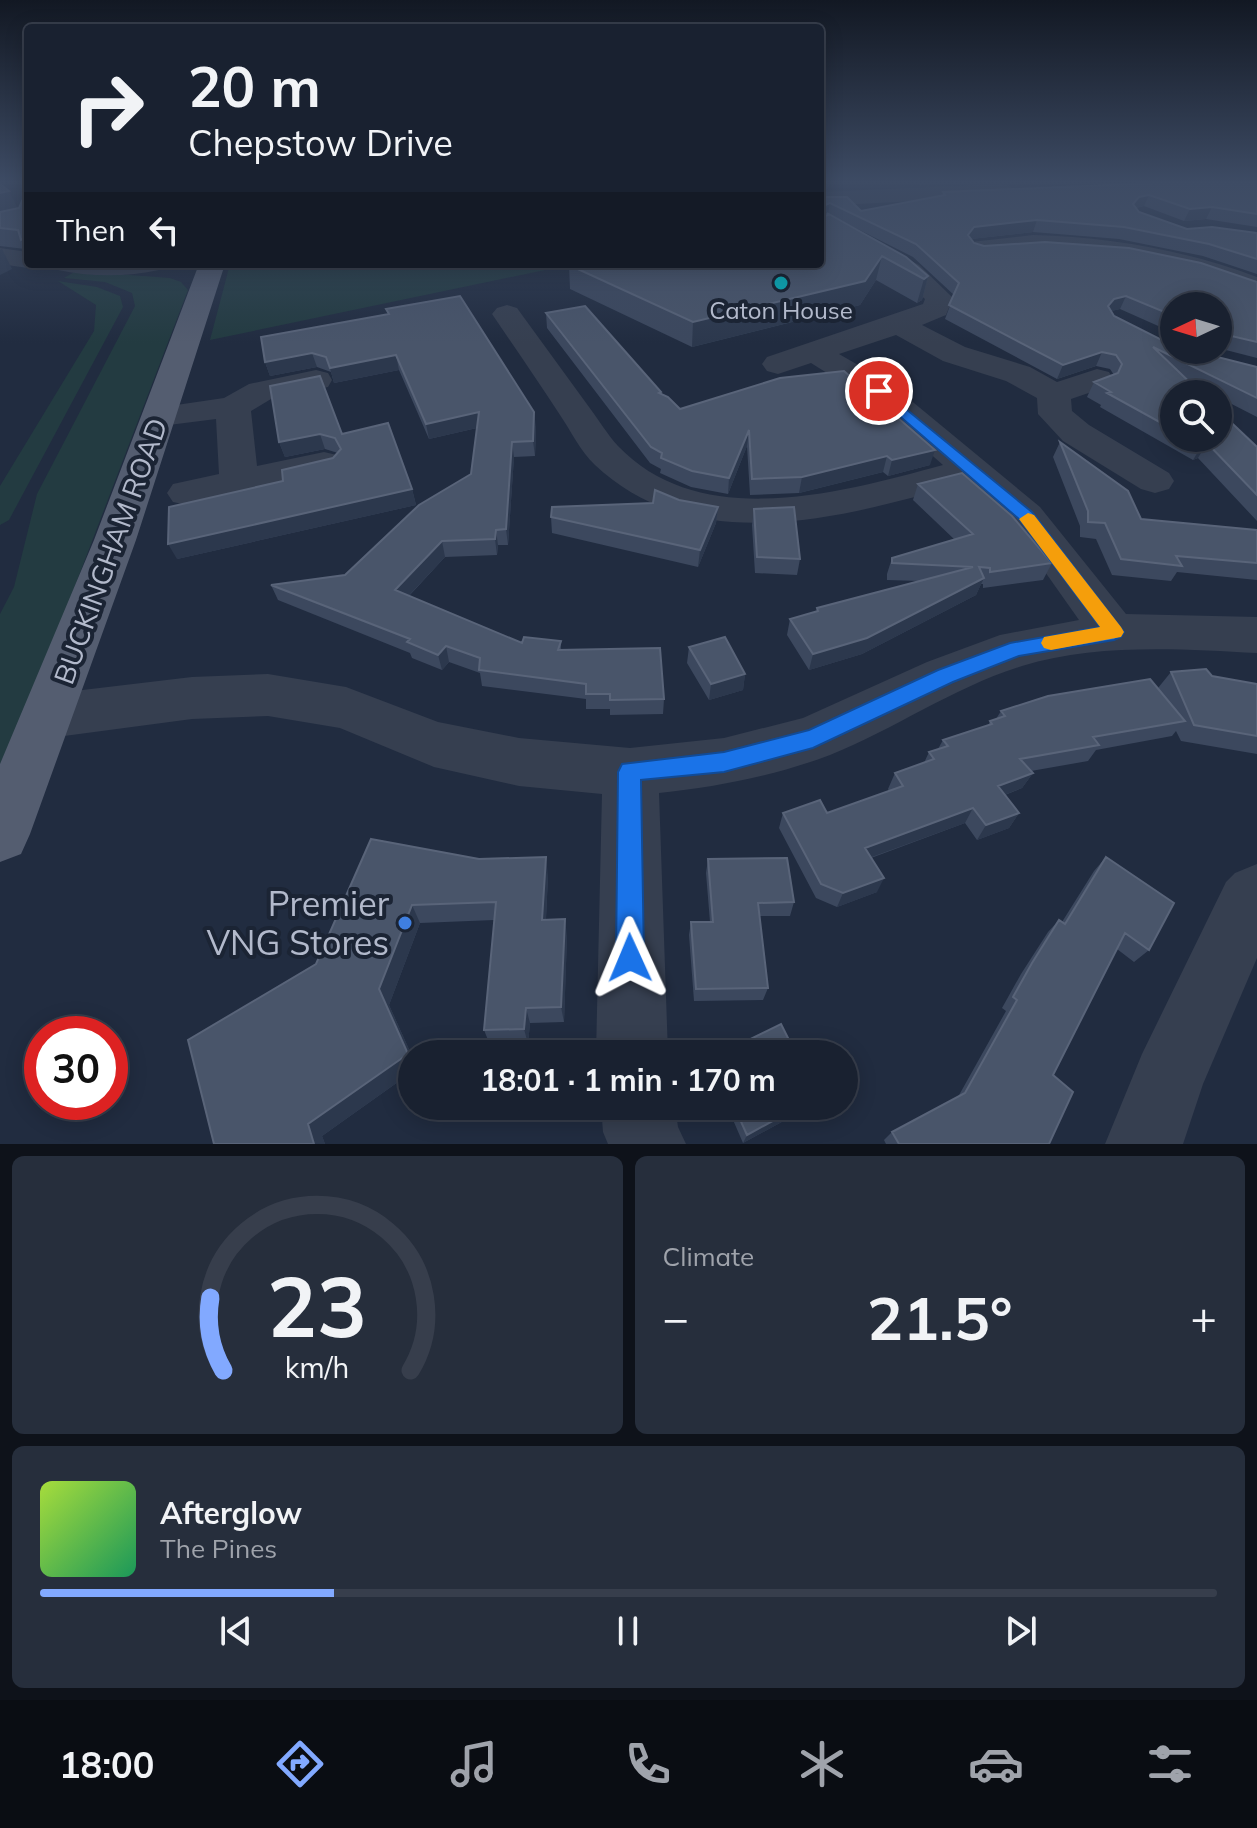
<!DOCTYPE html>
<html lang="en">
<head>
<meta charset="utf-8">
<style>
	:root { --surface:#192130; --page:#262e3c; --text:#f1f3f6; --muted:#9fa3ab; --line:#373e4c; --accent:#82a9ff }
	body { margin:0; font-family:Mulish,sans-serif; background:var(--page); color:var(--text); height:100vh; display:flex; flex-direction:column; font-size:30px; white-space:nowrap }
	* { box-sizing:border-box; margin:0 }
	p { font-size:26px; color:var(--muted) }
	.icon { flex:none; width:44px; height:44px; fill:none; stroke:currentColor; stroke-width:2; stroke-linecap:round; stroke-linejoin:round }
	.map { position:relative; height:1144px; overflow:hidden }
	.drawer { display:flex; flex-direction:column; gap:12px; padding:12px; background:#0e121a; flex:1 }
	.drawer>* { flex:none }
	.banner { position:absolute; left:24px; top:24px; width:800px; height:244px; border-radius:8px; box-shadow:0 4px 20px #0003,0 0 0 2px var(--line); background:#192130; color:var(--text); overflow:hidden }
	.needle { width:52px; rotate:266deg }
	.buttons { position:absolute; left:1160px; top:292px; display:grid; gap:16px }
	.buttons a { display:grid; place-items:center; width:72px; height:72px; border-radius:50%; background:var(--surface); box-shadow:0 4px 20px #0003,0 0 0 2px var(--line); font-size:40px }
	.speed { position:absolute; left:24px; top:1016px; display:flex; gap:16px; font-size:40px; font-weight:700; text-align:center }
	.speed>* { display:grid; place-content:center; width:104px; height:104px; border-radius:50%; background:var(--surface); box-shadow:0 4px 20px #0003,0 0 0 2px var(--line); line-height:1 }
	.speed .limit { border:12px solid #d22; background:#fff; color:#111 }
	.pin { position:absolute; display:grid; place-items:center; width:68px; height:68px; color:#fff; margin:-34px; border:4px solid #fff; border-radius:50%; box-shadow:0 2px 8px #0007 }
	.me { position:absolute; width:88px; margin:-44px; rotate:359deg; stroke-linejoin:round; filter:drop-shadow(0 0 6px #0008) }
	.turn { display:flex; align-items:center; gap:28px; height:168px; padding:0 32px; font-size:36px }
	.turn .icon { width:104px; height:104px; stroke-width:2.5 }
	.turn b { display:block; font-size:56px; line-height:68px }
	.then { display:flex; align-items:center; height:76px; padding:0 32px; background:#0003; gap:16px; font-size:30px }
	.big { font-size:60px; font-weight:700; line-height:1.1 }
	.drawer .card { flex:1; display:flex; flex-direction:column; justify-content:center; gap:12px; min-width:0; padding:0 28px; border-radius:12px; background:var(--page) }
	.drawer .dial { align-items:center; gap:0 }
	.dial svg { height:208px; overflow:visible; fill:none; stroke:var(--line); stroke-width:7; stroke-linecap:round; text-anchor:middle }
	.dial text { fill:var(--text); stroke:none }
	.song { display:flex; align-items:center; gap:24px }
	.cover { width:96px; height:96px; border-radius:12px; background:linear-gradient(135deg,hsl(80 70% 55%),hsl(150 70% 35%)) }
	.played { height:8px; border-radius:4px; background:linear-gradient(90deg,var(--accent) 25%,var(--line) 25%) }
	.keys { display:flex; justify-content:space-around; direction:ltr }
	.heat { display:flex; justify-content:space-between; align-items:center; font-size:44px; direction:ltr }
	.drawer .tiles { flex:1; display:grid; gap:12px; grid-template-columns:1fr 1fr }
	.card:last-child { grid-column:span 2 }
	.trip { position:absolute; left:398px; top:1040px; width:460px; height:80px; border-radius:40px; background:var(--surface); box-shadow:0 4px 20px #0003,0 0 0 2px var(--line); font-weight:700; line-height:80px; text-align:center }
	.dock { display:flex; height:128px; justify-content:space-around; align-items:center; background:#0a0d13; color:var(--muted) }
	.dock .icon { width:56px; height:56px }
	.dock .on { color:var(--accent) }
	.dock b { font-size:36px; color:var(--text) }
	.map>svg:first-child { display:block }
	.green { fill:#233b41 }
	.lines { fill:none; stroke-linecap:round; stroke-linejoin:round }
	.minor { fill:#363f50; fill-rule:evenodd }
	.major { fill:#545d70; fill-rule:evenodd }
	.wall { fill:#3c485e }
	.shaded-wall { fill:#2c384d }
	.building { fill:#49556a; stroke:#596479; stroke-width:2 }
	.route { fill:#1a73e8; stroke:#114b97; stroke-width:2 }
	.slow { fill:#f59e0b }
	.culture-dot { fill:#0f9aa8; stroke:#1b2434; stroke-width:3 }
	.shop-dot { fill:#3f7fe0; stroke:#1b2434; stroke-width:3 }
	.labels { text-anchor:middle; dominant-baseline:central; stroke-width:8; stroke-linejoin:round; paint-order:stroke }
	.far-poi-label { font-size:24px; fill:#b2b9cb; stroke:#1b2434 }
	.street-label { font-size:28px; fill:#b2b9cb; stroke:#1b2434 }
	.near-poi-label { font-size:34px; fill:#b2b9cb; stroke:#1b2434; text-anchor:end }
</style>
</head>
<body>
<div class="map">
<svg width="1257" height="1144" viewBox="0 0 1257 1144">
	<rect width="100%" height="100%" fill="#212c40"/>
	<path class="green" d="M 230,264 L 574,264 L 210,340 Z
		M 76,271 L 170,278 L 181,282 L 188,290 L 52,646 L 0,765 L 0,614 L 14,587 L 37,494 L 135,306 L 132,293 L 105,282 L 64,278 Z
		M 58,281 L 97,287 L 120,296 L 123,307 L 9,520 L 0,525 L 0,486 L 94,331 L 96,305 Z"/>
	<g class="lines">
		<path class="minor" d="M 1002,184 L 1010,186 L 1013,191 L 1010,196 L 820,206 L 820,192 Z
			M 1033,235 C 1110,237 1185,250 1257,277 L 1257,294 L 1195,273 L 1124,257 L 1041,251 L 980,255 L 971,252 L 967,247 L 971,242 Z
			M 875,242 L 919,265 L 953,298 L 946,315 L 922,325 L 965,347 L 1030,367 L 1057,382 L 1097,369 L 1109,372 L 1113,379 L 1109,386 L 1071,399 L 1072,411 L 1089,425 L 1169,473 L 1174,481 L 1169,489 L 1155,493 L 1141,489 L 1063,441 L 1038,414 L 1037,398 L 1006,381 L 943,361 L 896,335 L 839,354 L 891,384 L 1040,507 L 1126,614 L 1257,617 L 1257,653 C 1182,649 1095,643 1022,666 C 954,687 895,729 830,755 C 774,776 717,787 659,793 L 668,1054 L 596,1054 L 602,794 L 519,786 L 434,767 L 340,728 L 268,716 L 192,719 L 49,738 L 31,731 L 23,716 L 31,701 L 49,694 L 192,677 L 268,674 L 346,687 L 438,722 L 519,738 L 630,748 L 724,738 L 803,718 L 927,662 L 1000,635 L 1079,620 L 1012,525 L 964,483 C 846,517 696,560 595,465 C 580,451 571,431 560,415 C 538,381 515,348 492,314 L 497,308 L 507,305 L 517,308 C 541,341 565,374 589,407 C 599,420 607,434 618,446 C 701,533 843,492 943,465 L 867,398 L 811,363 L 778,374 L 767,371 L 762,364 L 767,357 L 923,304 L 925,299 L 900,277 L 866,255 L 862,250 L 866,245 Z
			M 0,248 L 28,252 L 28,264 L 38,264 L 28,268 L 0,264 Z
			M 54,264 L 163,264 L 159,270 C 128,277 89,277 58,270 Z
			M 316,370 L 328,373 L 332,380 L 328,387 L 271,399 L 251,411 L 257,466 L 324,452 L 337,455 L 343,463 L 337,471 L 187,505 L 173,502 L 167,493 L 173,484 L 219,474 L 216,419 L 161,426 L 149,423 L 144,416 L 149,409 L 224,398 L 249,384 Z
			M 1257,864 L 1257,958 L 1203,1084 L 1183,1144 L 1105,1144 L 1142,1054 L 1226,882 L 1235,873 Z
			M 601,1106 L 675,1106 L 678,1127 L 686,1144 L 608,1144 L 603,1132 Z"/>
		<path class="major" d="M 199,264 L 225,264 L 136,540 L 30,834 L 21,854 L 0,862 L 0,764 L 94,540 Z"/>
	</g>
	<path class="wall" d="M 916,183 L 966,183 L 919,185 Z
		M 1257,183 L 1257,227 L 1206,219 L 1184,221 L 1144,206 L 1136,208 L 1139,212 L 1187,229 L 1257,233 L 1257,274 L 1203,256 L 1119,239 L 1033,232 L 971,239 L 974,243 L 984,246 L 1257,282 L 1257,358 L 1218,348 L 1218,306 L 1174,306 L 1174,333 L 1120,309 L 1111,311 L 1114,316 L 1174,346 L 1257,367 L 1257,417 L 1218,397 L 1218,394 L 1212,394 L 1191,383 L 1174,394 L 1174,438 L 1218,438 L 1257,447 L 1257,521 L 1198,458 L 1193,460 L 1100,407 L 1101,405 L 1087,397 L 1094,382 L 1114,375 L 1110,369 L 1096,366 L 1057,379 L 945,319 L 954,295 L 913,257 L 834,217 L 928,276 L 922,300 L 917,303 L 876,280 L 860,305 L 692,347 L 570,289 L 569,265 L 820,264 L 820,197 L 861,211 L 942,195 L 943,192 Z
		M 0,184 L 18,209 L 28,206 L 28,254 L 25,249 L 0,246 Z
		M 386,309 L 536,427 L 535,456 L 514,457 L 508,545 L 498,545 L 497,555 L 445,557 L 409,596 L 522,643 L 561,641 L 561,650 L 664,699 L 663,714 L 610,715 L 610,709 L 586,709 L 586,699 L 482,686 L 480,673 L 449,662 L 442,670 L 412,658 L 410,653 L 278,600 L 271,585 L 345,575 L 471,474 L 477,428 L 429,439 L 399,370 L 334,383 L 331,372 L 317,367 L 270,376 L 265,362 L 388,314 Z
		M 546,313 L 661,392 L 661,394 L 680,409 L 930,465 L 888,476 L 883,472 L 799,493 L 750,495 L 747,446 L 728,494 L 691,487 L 660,473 L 661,469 L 650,463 L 547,328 Z
		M 270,386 L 342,434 L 412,489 L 416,505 L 177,559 L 283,481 L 333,458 L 338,453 L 325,449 L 285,457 L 279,442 Z
		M 1060,442 L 1141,519 L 1257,530 L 1257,580 L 1177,572 L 1171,581 L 1112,575 L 1096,539 L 1080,537 L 1080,526 L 1053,457 Z
		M 918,484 L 1052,563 L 1043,580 L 983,588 L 983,584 L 981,584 L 976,595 L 862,654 L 809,670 L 787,635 L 790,619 L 816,612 L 817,608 L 920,581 L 887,580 L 887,574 L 892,558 L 955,540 L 913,500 Z
		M 679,500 L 718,507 L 716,523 L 698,567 L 552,533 L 551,517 Z
		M 754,509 L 800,559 L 797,575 L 755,573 L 752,525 Z
		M 689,647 L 745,674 L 743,690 L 709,700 L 687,663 Z
		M 1171,672 L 1212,676 L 1257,684 L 1257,754 L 1181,741 L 1176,731 L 1172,736 L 1096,750 L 1088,761 L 1031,771 L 1033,773 L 1022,788 L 1005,795 L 1019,813 L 1009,828 L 977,840 L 965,823 L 871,858 L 877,892 L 837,907 L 816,898 L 779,828 L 783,813 L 827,813 L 889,791 L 888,789 L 895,773 L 924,763 L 929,752 L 938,749 L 943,740 L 988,726 L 990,721 L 996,719 L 1001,711 L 1160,691 L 1158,688 Z
		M 371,839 L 548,876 L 546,919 L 567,936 L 564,1022 L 530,1023 L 528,1044 L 490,1045 L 484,1030 L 494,920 L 420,923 L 389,1005 L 412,1056 L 412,1072 L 322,1136 L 325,1144 L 214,1144 L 316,964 Z
		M 1106,857 L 1149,950 L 1134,962 L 1117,949 L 1053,1075 L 1049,1144 L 886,1144 L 884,1140 L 892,1132 L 958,1097 L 1006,1011 L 1002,1008 L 1021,974 L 1048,932 L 1059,920 L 1062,922 L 1094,871 Z
		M 708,859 L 794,902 L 790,916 L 759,916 L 768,988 L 763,1000 L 694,1001 L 689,935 L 691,922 L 710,922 L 706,873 Z
		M 727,1106 L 811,1106 L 743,1143 Z"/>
	<path class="shaded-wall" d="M 820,183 L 829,183 L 828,189 L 820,190 Z
		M 9,191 L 18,209 L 0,214 L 0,193 Z
		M 1149,195 L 1144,206 L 1134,208 L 1133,204 L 1139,197 Z
		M 830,203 L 828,214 L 827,213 L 826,215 L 820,218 L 820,207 Z
		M 1212,207 L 1206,219 L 1184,221 L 1190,209 Z
		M 1037,220 L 1033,232 L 971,239 L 968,235 L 974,227 Z
		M 28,236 L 28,254 L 21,240 Z
		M 2,249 L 12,269 L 0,275 L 0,250 Z
		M 882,256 L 876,280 L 860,305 L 692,347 L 693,322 Z
		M 928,276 L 922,300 L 917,303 L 924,279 Z
		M 1126,296 L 1120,309 L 1108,312 L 1108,306 L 1114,299 Z
		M 1102,352 L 1096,366 L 1057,379 L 1063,365 Z
		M 312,353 L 317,367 L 270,376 L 265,362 Z
		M 396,355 L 399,370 L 334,383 L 330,368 Z
		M 479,412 L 481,427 L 429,439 L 426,424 Z
		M 534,412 L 536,427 L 535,456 L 533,441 Z
		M 749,430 L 747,446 L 728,494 L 729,478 Z
		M 320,434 L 325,449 L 285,457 L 279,442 Z
		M 512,442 L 514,457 L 508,545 L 506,529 Z
		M 1207,443 L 1198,458 L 1193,460 L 1202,445 Z
		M 935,450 L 930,465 L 888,476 L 892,460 Z
		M 887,456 L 883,472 L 799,493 L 802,477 Z
		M 412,489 L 416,505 L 177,559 L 168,544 Z
		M 718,507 L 716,523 L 698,567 L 700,550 Z
		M 496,530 L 498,545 L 497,555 L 495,539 Z
		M 442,541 L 445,557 L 399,606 L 395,590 Z
		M 984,578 L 976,595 L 862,654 L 809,670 L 813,654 Z
		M 446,646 L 449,662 L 442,670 L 438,655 Z
		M 745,674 L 743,690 L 709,700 L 711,684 Z
		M 1033,773 L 1022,788 L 989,801 L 998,786 Z
		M 973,808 L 965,823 L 858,862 L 865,848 Z
		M 1019,813 L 1009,828 L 977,840 L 986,825 Z
		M 546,857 L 548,876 L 545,937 L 542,920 Z
		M 884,878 L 877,892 L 837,907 L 843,893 Z
		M 412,905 L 420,923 L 389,1005 L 412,1056 L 412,1072 L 322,1136 L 325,1144 L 314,1144 L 308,1124 L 379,989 Z
		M 565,919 L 567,936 L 564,1022 L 561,1007 Z
		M 526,1008 L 530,1023 L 528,1044 L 524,1029 Z
		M 800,1106 L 811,1106 L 743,1143 L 747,1135 Z"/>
	<path class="building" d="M 1154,183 L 1257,183 L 1257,214 L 1212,207 L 1190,209 L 1149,195 L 1139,197 L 1133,204 L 1139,212 L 1187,229 L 1212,227 L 1257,233 L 1257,259 L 1209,244 L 1124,227 L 1037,220 L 974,227 L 968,235 L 974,243 L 984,246 L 1045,242 L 1129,248 L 1201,263 L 1257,282 L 1257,342 L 1223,334 L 1218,334 L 1218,306 L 1174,306 L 1174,316 L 1126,296 L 1114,299 L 1108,306 L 1114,316 L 1174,346 L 1174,350 L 1190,350 L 1257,367 L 1257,398 L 1153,347 L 1202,394 L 1174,394 L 1174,430 L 1107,393 L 1111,392 L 1094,382 L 1118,373 L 1122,364 L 1116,355 L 1102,352 L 1063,365 L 949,305 L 959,283 L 916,244 L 830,203 L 820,207 L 820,197 L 847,197 L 861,211 L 945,195 L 943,192 Z
		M 0,184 L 9,191 L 0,193 Z
		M 22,201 L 28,206 L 28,236 L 21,240 L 18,230 L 0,228 L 0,212 L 19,208 Z
		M 827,213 L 906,257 L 928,276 L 924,279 L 882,256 L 865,281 L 693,322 L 569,265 L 577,264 L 820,264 L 820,217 L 829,215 Z
		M 460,296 L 534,412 L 533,441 L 512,442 L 506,529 L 496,530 L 495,539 L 442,541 L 395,590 L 522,643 L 524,637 L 561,641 L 558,650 L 660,648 L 664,699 L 610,700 L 610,694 L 586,694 L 586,684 L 479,670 L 480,658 L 446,646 L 438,655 L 407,642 L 410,639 L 271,585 L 345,575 L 419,505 L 471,474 L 479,412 L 426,424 L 396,355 L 330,368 L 326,357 L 312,353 L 265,362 L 261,337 L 389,314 L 386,309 Z
		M 585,306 L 661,392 L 659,393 L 668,397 L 680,409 L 780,378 L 844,371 L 935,450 L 892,460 L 887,456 L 802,477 L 752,479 L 749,430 L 729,478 L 692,471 L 661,458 L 662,453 L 651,447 L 546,313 Z
		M 320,376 L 342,434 L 388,423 L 412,489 L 168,544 L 169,507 L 283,481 L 282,470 L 333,458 L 341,449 L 335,438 L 320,434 L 279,442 L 270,386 Z
		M 1218,410 L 1257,447 L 1257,495 L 1207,443 L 1202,445 L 1188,438 L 1218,438 Z
		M 1060,442 L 1128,491 L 1141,519 L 1257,530 L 1257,563 L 1176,556 L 1182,566 L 1121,559 L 1105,523 L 1088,522 L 1088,511 Z
		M 962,473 L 1012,516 L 1052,563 L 990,572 L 990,568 L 979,567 L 984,578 L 867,638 L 813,654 L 790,619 L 818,611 L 817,608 L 973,567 L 892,563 L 892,558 L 973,534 L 918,484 Z
		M 655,490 L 679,500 L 718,507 L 700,550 L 551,517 L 552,507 L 653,503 Z
		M 794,507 L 800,559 L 757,557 L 754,509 Z
		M 725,637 L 745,674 L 711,684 L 689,647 Z
		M 1206,669 L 1212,676 L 1257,684 L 1257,736 L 1194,725 L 1171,672 Z
		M 1150,679 L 1185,721 L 1093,737 L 1099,745 L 1020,759 L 1033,773 L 998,786 L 1019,813 L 986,825 L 973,808 L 865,848 L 884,878 L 843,893 L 821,884 L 783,813 L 820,800 L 827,813 L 903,786 L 895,773 L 934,759 L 929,752 L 948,746 L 943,740 L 992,724 L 990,721 L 1005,716 L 1001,711 L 1048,696 Z
		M 371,839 L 479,859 L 546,857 L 542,920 L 565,919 L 561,1007 L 526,1008 L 524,1029 L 484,1030 L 496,902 L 412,905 L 379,989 L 408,1054 L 308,1124 L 314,1144 L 214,1144 L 188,1040 L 316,964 Z
		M 1106,857 L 1174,903 L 1149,950 L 1125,933 L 1053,1075 L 1073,1092 L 1049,1144 L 899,1144 L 892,1132 L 965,1093 L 1017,1000 L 1013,997 L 1032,963 L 1059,920 L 1065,924 Z
		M 787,858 L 794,902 L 758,903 L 768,988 L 696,989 L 691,922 L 713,922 L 708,859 Z
		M 781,1024 L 796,1054 L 720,1054 Z
		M 734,1106 L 800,1106 L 747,1135 Z"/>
	<linearGradient id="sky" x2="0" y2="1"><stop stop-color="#121823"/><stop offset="0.53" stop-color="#3d4b64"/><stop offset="1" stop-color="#3d4b64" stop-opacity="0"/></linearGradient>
	<rect width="1257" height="343" fill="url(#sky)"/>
	<path class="route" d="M 879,387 L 1032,512 L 1124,632 L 1121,637 L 1114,640 L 1019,656 L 953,682 L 813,748 L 724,772 L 641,780 L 644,958 L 640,968 L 630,972 L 620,968 L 616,958 L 618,772 L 622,764 L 724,752 L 809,730 L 938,670 L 1010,643 L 1100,627 L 1020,520 L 874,394 L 872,391 Z"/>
	<path class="slow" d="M 1028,513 L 1034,515 L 1121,627 L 1124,632 L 1121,637 L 1051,650 L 1044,648 L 1041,643 L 1044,637 L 1100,627 L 1019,519 Z"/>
	<circle class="culture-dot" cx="781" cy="283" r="8"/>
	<circle class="shop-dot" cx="405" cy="923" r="8"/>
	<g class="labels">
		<g class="far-poi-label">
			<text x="781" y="310">Caton House</text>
		</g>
		<g class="street-label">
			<text transform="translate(110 551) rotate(-70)">BUCKINGHAM ROAD</text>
		</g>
		<g class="near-poi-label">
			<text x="389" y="903">Premier<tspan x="389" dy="39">VNG Stores</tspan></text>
		</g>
	</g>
</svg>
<div class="buttons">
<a><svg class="needle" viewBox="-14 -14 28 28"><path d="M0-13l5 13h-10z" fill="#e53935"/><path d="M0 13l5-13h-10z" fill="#9fa3ab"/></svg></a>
<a><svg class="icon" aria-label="search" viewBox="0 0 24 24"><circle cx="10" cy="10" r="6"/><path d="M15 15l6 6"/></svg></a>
</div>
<div class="speed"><div class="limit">30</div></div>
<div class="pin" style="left:879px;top:391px;background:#d93025"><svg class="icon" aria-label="arrive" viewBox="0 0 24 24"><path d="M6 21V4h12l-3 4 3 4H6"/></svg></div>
<svg class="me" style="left:630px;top:958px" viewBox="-20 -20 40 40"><path d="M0-17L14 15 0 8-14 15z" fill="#1a73e8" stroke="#fff" stroke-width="4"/></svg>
<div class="trip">18:01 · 1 min · 170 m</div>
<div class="banner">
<div class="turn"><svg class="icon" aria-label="right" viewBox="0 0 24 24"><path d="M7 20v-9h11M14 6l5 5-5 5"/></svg><div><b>20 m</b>Chepstow Drive</div></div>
<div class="then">Then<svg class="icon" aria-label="left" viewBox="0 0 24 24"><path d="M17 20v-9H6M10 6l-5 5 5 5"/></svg></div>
</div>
</div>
<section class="drawer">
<div class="tiles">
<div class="card dial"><svg viewBox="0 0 100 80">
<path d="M14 69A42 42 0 1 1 86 69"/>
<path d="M14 69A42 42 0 0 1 9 41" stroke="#82a9ff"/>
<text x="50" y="56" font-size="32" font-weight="700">23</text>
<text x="50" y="72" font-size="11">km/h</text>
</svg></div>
<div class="card"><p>Climate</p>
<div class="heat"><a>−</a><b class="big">21.5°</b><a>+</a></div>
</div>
<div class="card">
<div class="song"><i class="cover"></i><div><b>Afterglow</b><p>The Pines</p></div></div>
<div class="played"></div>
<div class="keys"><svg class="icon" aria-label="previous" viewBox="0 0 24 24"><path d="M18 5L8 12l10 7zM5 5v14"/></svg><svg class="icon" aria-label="pause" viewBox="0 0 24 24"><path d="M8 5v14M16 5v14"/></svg><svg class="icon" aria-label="next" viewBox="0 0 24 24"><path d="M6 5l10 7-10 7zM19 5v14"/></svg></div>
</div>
</div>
</section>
<nav class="dock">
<b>18:00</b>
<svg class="icon on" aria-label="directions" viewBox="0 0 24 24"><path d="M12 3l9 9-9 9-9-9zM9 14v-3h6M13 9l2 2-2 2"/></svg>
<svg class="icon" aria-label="music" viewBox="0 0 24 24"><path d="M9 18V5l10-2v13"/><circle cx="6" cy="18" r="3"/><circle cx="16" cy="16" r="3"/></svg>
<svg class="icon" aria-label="phone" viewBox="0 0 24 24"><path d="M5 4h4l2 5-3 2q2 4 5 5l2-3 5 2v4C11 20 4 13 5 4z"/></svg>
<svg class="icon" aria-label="climate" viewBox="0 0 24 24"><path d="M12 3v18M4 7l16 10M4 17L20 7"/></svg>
<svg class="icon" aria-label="car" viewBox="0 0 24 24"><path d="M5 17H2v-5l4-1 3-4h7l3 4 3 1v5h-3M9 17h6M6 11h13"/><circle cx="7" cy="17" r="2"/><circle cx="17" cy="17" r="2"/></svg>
<svg class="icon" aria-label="filters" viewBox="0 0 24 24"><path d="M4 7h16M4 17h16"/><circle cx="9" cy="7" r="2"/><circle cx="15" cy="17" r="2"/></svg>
</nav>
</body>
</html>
